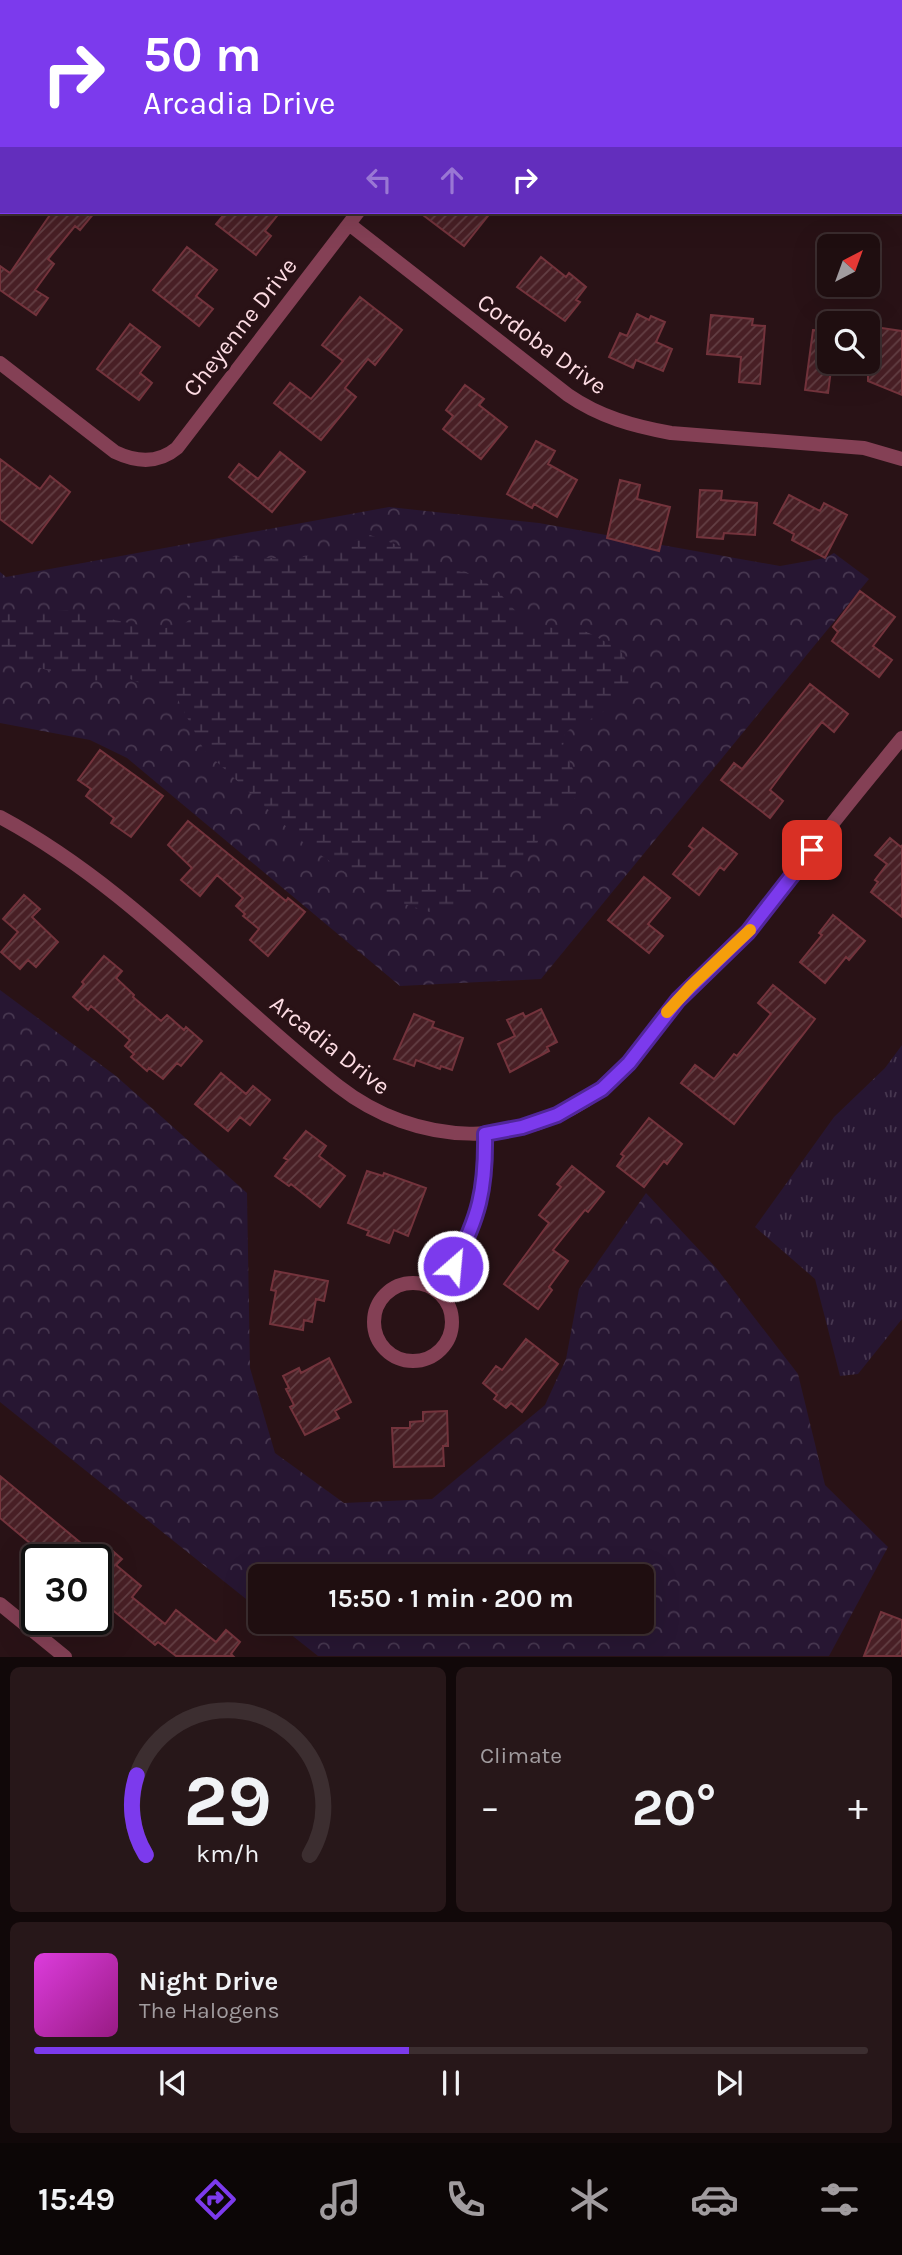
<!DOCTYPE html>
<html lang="en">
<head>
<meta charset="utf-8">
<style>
	:root { --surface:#1f0e10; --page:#271719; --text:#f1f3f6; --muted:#a19c9f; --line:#3c2e30; --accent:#7c3aed }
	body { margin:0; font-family:Karla,sans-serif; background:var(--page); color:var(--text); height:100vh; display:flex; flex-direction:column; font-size:26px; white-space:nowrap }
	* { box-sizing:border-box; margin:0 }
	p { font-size:23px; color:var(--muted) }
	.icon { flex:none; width:38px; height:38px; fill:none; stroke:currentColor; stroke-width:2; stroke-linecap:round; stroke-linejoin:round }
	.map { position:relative; height:1657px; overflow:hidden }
	.details { display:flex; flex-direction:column; gap:10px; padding:10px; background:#110809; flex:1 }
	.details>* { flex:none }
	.banner { position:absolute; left:0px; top:0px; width:903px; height:214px; box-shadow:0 7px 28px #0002,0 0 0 2px var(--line); background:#7c3aed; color:#fff; overflow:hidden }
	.needle { width:46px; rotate:41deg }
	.fabs { position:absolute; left:817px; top:234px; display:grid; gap:14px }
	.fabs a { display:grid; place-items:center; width:63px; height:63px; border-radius:10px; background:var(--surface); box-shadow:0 7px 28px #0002,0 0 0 2px var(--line); font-size:35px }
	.speed { position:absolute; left:21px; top:1544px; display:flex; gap:14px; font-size:35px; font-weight:700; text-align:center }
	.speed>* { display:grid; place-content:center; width:91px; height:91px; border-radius:50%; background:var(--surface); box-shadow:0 7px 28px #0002,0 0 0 2px var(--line); line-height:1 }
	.speed .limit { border:4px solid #111; border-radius:10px; background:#fff; color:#111 }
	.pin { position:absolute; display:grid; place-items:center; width:60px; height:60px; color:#fff; margin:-30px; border-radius:14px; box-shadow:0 4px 10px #0006 }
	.me { position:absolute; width:77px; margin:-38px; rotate:27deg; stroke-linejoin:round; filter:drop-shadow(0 0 5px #0008) }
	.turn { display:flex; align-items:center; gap:24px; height:147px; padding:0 28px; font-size:32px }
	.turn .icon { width:91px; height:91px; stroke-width:2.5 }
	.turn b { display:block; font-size:49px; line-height:60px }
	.lanes { display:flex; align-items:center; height:66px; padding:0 28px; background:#0003; justify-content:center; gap:35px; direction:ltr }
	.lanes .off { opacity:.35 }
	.big { font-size:52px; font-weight:700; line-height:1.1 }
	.details .widget { flex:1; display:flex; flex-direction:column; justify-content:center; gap:10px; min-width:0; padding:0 24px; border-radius:10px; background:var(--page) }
	.details .dial { align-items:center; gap:0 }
	.dial svg { height:182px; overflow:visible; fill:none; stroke:var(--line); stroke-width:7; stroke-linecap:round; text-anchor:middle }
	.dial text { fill:var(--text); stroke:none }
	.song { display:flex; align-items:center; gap:21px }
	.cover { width:84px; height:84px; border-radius:10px; background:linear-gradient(135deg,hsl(300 70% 55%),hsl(310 70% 35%)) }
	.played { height:7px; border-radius:4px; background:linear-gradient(90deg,var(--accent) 45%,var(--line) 45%) }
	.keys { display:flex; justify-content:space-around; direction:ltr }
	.heat { display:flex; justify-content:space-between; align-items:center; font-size:38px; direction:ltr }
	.details .tiles { flex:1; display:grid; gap:10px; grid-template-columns:1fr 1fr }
	.widget:last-child { grid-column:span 2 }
	.trip { position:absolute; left:248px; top:1564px; width:406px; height:70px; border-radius:10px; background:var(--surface); box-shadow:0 7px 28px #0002,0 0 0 2px var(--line); font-weight:700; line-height:70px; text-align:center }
	.dock { display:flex; height:112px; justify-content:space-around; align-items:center; background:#0c0606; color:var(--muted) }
	.dock .icon { width:49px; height:49px }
	.dock .current { color:var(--accent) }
	.dock b { font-size:32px; color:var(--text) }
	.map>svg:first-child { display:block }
	.grass { fill:url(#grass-tufts) }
	.forest { fill:url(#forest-crowns) }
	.wetland { fill:url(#wetland-marsh) }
	.building { fill:url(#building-hatch); stroke:#73333c; stroke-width:2 }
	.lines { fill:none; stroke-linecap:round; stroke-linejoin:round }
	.minor { stroke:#844055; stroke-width:14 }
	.route-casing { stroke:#51269a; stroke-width:18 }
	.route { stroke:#7c3aed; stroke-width:12 }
	.slow { stroke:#f59e0b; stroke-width:12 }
	.labels { text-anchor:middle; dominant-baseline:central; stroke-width:7; stroke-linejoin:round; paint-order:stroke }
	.street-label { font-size:24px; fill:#fddce3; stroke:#291216 }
</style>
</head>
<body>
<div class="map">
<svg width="902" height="1657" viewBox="0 0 902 1657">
	<defs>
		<pattern id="grass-tufts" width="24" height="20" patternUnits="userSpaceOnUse" patternTransform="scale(1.75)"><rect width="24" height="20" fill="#271632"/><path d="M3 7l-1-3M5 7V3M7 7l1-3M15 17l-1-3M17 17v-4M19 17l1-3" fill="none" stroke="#473750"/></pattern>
		<pattern id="forest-crowns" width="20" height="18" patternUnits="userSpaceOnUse" patternTransform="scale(1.75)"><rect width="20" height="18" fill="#271632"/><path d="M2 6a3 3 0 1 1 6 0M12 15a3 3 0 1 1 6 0" fill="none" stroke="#473750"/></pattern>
		<pattern id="wetland-marsh" width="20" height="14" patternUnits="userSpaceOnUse" patternTransform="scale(1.75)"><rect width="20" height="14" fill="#271632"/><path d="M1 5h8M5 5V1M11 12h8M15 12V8" fill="none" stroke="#473750"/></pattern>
		<pattern id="building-hatch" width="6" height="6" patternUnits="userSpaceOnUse" patternTransform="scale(1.75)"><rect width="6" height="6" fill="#481f25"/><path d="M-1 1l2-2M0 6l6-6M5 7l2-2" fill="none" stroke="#633f44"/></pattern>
	</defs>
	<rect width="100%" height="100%" fill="#291216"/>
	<path class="grass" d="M 902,1045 L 902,1319 L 858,1374 L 840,1376 L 815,1279 L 755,1227 L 834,1117 L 885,1068 Z"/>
	<path class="forest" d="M 389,507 L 539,523 L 780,566 L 825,558 L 834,553 L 869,579 L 541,979 L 400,986 L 127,758 L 90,740 L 0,723 L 0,572 L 6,577 Z
		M 0,990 L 116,1076 L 247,1193 L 250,1368 L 275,1453 L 344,1503 L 432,1499 L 545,1405 L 566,1359 L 579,1289 L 646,1193 L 717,1269 L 798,1374 L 825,1485 L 888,1547 L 829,1656 L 318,1656 L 275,1622 L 642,1622 L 642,1577 L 261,1577 L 261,1611 L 0,1402 Z"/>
	<path class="wetland" d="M 370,535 L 411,550 L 448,568 L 473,575 L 495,588 L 528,625 L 587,632 L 619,649 L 632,669 L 630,692 L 596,717 L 574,725 L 565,734 L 563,746 L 581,788 C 568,809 566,814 544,823 L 535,850 L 511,870 L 468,895 L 458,911 L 439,915 L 389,899 L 361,883 L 305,844 L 204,750 L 177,698 L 130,679 L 81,681 L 28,664 L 0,661 L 0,612 L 18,615 L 67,610 L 158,629 L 181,626 L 193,617 C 191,609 186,599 187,591 C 191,538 269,564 303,557 C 326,553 349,542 370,535 Z"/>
	<path class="building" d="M 52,212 L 95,212 L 80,230 L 75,226 L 48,259 L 54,264 L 35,290 L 48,298 L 36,315 L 0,290 L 0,266 L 10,273 Z
		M 226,212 L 280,212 L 265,231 L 271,236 L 256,255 L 216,224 Z
		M 419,212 L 491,212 L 464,246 Z
		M 187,247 L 217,270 L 196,296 L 213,309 L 199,326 L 153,290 Z
		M 541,257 L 566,277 L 569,273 L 586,287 L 576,300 L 580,302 L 565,321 L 517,287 Z
		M 360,297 L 402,330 L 375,365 L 368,359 L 345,388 L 356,397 L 321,440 L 274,403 L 290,383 L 311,399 L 343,361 L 322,345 Z
		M 637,314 L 649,320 L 651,316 L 665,322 L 656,342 L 672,349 L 663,371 L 636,360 L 633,368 L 609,357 L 620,333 L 627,336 Z
		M 711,315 L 753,319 L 752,325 L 765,326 L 760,384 L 739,382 L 741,357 L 707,354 Z
		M 130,324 L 160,347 L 140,373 L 152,383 L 139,400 L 97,369 Z
		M 868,326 L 902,331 L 902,395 L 868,381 Z
		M 813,330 L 830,332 L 830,362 L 832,362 L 828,393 L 805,390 Z
		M 465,385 L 484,399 L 479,405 L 507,427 L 481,459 L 443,429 L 453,416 L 446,410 Z
		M 536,441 L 555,451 L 548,464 L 577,480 L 557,517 L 534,504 L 532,508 L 507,494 Z
		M 280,452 L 305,472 L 272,512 L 229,477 L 239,464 L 258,479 Z
		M 0,459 L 40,489 L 50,476 L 70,492 L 32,543 L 0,519 Z
		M 620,480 L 640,485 L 637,499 L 670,507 L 659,551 L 607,538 Z
		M 700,490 L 722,491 L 721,500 L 757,503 L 755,535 L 724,533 L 723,539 L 697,537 Z
		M 789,495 L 820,511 L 824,503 L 847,515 L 825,558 L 792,540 L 794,534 L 774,523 Z
		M 860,591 L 895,617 L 873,646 L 892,660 L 879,677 L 832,641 L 838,632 L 833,627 Z
		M 810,684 L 848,714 L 834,732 L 822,722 L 790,763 L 770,790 L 783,801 L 770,818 L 721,780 L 734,763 L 742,769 Z
		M 100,750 L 163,796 L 131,837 L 111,823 L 114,818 L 86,796 L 91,789 L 78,780 Z
		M 188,821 L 286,901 L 288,898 L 305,912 L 268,956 L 250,940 L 259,929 L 243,916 L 245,914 L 236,906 L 243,898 L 217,875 L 200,896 L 181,880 L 192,868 L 168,845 Z
		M 703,828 L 737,854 L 724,870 L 720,867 L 699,895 L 673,874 L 693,849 L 689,846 Z
		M 890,838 L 901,847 L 902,845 L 902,917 L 871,892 L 878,882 L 875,880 L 887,864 L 875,855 Z
		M 644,877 L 670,898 L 648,924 L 663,936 L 649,953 L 608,920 Z
		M 24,895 L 40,909 L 32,917 L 58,942 L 36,967 L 28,960 L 20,969 L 1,952 L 18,932 L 3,919 Z
		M 833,915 L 865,941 L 849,960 L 846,957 L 825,983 L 800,962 L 822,935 L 819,933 Z
		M 104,956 L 122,971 L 116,978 L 134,995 L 133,997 L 161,1021 L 167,1015 L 184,1030 L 186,1027 L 202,1041 L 181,1066 L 177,1063 L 163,1079 L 149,1068 L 147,1071 L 131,1057 L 134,1054 L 125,1046 L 130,1040 L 91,1006 L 88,1010 L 73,997 L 84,984 L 82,982 Z
		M 773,985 L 815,1019 L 734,1124 L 681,1083 L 695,1065 L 714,1079 L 734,1054 L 737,1056 L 771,1014 L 758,1003 Z
		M 541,1009 L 557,1042 L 547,1047 L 549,1051 L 510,1072 L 498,1044 L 515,1036 L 507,1020 L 523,1013 L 525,1017 Z
		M 414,1014 L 434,1022 L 432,1027 L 463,1038 L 452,1070 L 441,1066 L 440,1069 L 416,1060 L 414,1066 L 394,1059 Z
		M 221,1073 L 246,1094 L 253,1086 L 270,1100 L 250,1125 L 240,1117 L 228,1131 L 195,1104 Z
		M 649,1118 L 682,1144 L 667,1164 L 664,1161 L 644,1187 L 617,1166 L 624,1156 L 621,1154 Z
		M 306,1131 L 326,1146 L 319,1156 L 345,1176 L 320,1207 L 291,1184 L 289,1186 L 275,1176 L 288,1160 L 284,1158 Z
		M 572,1166 L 604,1192 L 588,1212 L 585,1210 L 553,1250 L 568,1261 L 549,1287 L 552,1290 L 538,1309 L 504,1284 L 549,1223 L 539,1215 L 561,1187 L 557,1184 Z
		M 367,1171 L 383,1176 L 384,1173 L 426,1188 L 408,1236 L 394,1230 L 389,1243 L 367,1235 L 369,1231 L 348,1223 Z
		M 275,1271 L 328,1281 L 324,1301 L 316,1299 L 312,1322 L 304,1320 L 303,1330 L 270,1324 L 276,1291 L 271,1290 Z
		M 526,1339 L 558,1364 L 522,1412 L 511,1403 L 506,1408 L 494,1399 L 497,1395 L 483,1383 L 496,1366 L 502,1370 Z
		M 329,1358 L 351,1402 L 335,1411 L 339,1418 L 305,1435 L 290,1407 L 294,1405 L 286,1389 L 289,1388 L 283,1376 L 299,1368 L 301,1373 Z
		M 447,1411 L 448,1446 L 443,1446 L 444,1466 L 394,1467 L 392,1428 L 410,1428 L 410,1422 L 423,1421 L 423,1412 Z
		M 0,1476 L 99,1558 L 108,1547 L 122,1559 L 116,1565 L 141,1586 L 132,1597 L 165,1624 L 176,1610 L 216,1642 L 226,1630 L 240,1642 L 231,1654 L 233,1656 L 176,1656 L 158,1642 L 155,1645 L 104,1603 L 111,1595 L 96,1584 L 96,1562 L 98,1559 L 49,1559 L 0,1518 Z
		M 881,1612 L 902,1620 L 902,1656 L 864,1656 Z"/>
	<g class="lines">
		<path class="minor" d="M 131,2 L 132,0
			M 520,2 L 521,0
			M 0,169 L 2,166
			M 349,224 L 568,395 C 600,417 633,426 671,433 L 864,448 L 902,459
			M 0,363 L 115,452 C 136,462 158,464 177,448 L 358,212
			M 0,817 C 127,885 225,997 338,1086 C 416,1147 522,1151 602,1089 C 638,1061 659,1018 691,986 C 709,968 729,952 747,933 C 770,909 789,880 809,854 C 839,814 871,776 902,738
			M374 1322a39 39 0 1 1 78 0a39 39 0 1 1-78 0Z
			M 438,1292 C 472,1234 487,1204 485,1134
			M 0,1604 L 65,1657"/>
	</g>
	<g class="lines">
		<defs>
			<path id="route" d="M 453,1266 C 479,1218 486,1189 485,1134 L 522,1127 L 557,1115 L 602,1089 L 629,1063 L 678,1000 L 748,932 L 812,850"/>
		</defs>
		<use href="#route" class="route-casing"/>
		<use href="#route" class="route"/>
		<path class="slow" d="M 667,1012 L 691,986 L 750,930"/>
	</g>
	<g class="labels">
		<g class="street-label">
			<text transform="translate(240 327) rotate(-52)">Cheyenne Drive</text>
			<text transform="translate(542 344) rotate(36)">Cordoba Drive</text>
			<text transform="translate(330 1045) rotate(38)">Arcadia Drive</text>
		</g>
	</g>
</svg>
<div class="fabs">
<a><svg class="needle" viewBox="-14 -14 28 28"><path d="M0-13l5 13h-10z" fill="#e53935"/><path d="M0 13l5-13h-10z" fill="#a19c9f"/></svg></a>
<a><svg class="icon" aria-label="search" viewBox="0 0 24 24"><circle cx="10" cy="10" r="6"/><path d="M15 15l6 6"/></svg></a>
</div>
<div class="speed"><div class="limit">30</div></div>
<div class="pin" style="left:812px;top:850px;background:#d93025"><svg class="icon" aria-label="arrive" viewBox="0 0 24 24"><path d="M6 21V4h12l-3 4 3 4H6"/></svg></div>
<svg class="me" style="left:453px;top:1266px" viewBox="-20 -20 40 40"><circle r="17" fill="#7c3aed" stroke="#fff" stroke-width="3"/><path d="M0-11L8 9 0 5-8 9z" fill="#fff"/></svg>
<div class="trip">15:50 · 1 min · 200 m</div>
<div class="banner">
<div class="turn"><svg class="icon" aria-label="right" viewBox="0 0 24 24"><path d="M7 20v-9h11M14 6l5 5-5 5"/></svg><div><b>50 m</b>Arcadia Drive</div></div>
<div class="lanes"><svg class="icon off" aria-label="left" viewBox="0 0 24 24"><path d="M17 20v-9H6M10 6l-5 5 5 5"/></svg><svg class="icon off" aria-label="ahead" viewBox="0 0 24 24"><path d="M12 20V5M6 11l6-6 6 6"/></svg><svg class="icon" aria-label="right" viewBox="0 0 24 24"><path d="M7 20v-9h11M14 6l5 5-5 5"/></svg></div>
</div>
</div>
<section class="details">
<div class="tiles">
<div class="widget dial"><svg viewBox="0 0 100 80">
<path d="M14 69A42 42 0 1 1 86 69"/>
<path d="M14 69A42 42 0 0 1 10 34" stroke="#7c3aed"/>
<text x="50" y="56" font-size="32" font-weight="700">29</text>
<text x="50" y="72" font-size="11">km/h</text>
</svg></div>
<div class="widget"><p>Climate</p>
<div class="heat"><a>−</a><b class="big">20°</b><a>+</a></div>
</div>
<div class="widget">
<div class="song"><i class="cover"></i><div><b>Night Drive</b><p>The Halogens</p></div></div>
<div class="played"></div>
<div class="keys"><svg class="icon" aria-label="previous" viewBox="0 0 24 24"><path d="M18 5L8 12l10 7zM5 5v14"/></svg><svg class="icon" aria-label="pause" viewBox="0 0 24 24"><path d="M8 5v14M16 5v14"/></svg><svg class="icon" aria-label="next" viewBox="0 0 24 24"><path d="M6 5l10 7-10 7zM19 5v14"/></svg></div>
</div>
</div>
</section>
<nav class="dock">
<b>15:49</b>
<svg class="icon current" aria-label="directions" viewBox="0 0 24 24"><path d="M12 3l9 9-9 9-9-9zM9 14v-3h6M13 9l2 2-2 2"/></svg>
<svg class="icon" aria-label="music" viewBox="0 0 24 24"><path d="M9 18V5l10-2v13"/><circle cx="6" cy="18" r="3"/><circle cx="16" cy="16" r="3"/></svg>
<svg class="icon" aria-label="phone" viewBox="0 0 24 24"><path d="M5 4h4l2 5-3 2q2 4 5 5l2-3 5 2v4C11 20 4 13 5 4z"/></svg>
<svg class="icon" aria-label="climate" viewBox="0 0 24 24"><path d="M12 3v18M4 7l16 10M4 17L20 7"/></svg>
<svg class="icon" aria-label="car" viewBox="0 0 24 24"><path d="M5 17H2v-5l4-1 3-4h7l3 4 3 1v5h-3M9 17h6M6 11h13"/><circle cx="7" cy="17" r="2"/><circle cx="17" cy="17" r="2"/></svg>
<svg class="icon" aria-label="filters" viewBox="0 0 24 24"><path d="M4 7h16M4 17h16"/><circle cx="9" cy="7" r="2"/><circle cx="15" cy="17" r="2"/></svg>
</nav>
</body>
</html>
